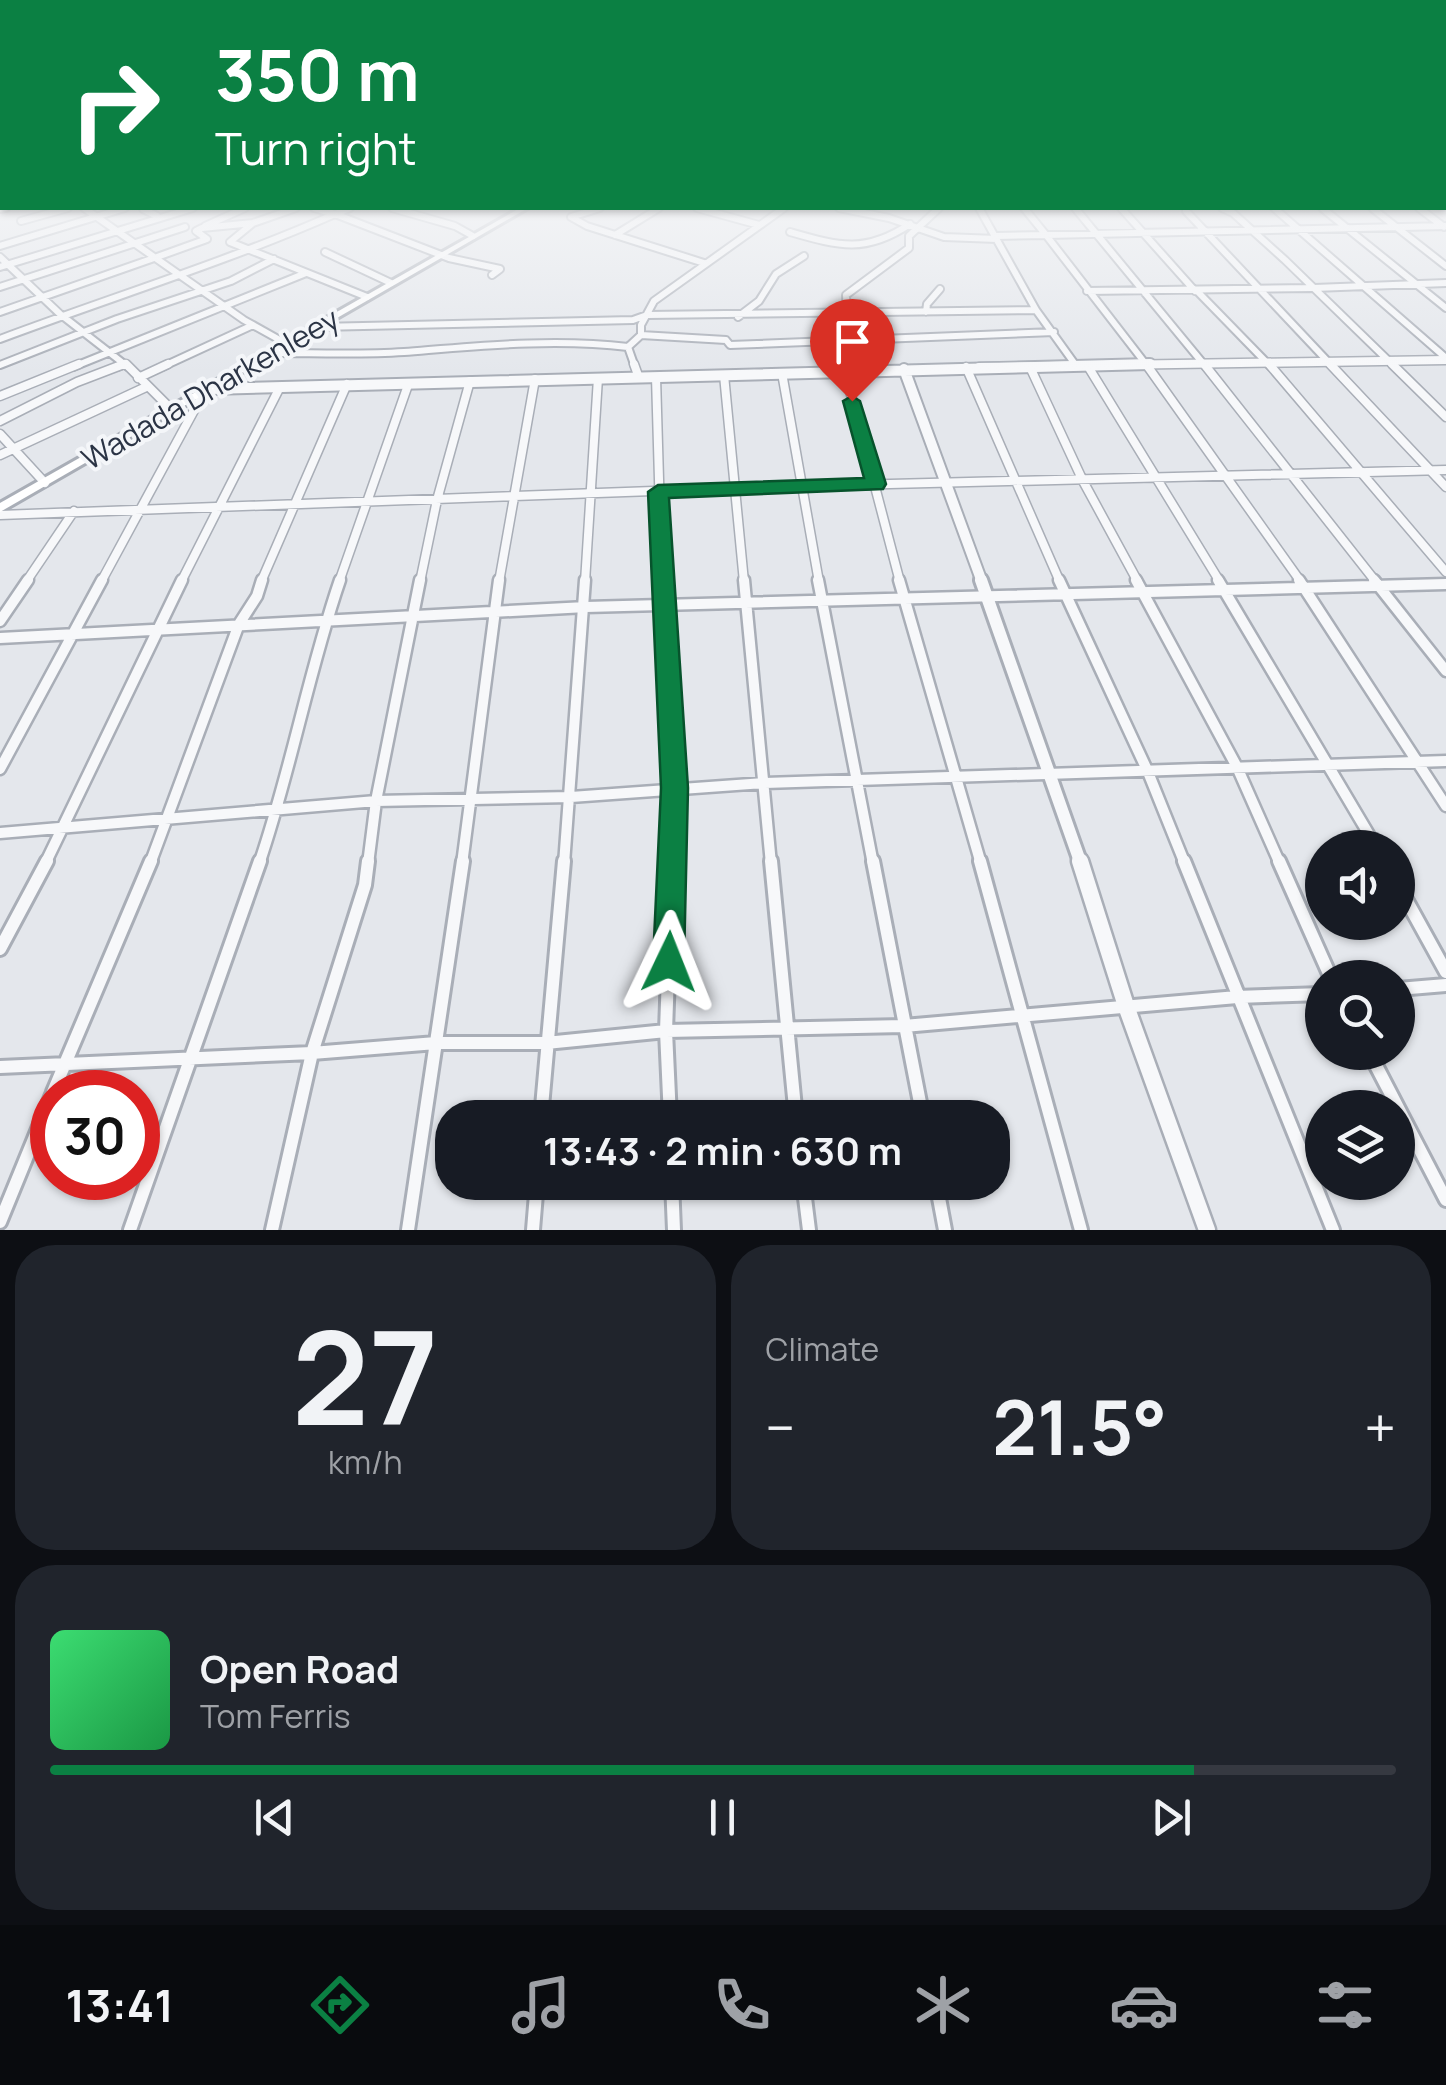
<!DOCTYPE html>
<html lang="en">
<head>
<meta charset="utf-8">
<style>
	:root { --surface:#171b24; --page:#20242c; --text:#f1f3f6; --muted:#9ea1a6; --line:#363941; --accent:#0b8043 }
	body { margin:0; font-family:Manrope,sans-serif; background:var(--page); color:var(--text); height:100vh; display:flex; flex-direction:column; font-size:38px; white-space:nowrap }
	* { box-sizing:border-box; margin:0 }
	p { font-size:32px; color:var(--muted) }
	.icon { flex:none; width:55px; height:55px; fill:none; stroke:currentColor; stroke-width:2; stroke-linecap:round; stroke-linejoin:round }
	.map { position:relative; height:1230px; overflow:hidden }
	.details { display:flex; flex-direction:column; gap:15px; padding:15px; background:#0d0f14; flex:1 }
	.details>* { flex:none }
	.guide { position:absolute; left:0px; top:0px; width:1448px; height:210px; box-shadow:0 2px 8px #0004; background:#0b8043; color:#fff; overflow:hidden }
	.buttons { position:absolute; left:1305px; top:830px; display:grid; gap:20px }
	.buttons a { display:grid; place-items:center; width:110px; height:110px; border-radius:50%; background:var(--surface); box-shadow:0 2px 8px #0004; font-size:50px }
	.speed { position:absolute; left:30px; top:1070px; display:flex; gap:20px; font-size:50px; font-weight:700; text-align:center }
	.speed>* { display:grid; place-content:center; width:130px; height:130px; border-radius:50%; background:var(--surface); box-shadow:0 2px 8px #0004; line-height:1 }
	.speed .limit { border:15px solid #d22; background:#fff; color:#111 }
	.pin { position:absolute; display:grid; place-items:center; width:85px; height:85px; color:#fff; margin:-102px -42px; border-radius:50% 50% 50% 0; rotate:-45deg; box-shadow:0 0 10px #0007 }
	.pin .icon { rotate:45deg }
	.me { position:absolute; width:110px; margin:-55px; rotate:2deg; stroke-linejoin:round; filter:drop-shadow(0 0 8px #0008) }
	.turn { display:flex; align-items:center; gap:35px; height:210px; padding:0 50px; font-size:45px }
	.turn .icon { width:130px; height:130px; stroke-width:2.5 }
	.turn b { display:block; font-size:70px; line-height:85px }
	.big { font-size:75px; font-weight:700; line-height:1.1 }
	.details .card { flex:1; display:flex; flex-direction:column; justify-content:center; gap:15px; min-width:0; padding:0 35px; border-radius:40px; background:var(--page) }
	.details .dial { align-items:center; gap:0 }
	.dial b { font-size:130px; line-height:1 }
	.song { display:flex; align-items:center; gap:30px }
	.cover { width:120px; height:120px; border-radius:15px; background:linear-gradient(135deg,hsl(140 70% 55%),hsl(140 70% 35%)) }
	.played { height:10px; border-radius:5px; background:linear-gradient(90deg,var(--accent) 85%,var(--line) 85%) }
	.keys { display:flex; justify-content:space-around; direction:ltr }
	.heat { display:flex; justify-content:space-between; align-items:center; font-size:55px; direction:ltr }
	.details .tiles { flex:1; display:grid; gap:15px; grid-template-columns:1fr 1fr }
	.card:last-child { grid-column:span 2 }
	.trip { position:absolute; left:435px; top:1100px; width:575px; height:100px; border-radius:40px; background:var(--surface); box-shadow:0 2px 8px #0004; font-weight:700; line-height:100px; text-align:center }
	.tabs { display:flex; height:160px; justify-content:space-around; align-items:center; background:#090b0e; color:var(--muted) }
	.tabs .icon { width:70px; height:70px }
	.tabs .active { color:var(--accent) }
	.tabs b { font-size:45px; color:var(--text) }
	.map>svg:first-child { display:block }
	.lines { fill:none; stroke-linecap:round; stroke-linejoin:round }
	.minor-far3-casing { stroke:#a9aeb7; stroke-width:10 }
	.minor-far2-casing { stroke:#a9aeb7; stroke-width:11 }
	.minor-far1-casing { stroke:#a9aeb7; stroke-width:15 }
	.minor-casing { stroke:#a9aeb7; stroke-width:18 }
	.tertiary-far3-casing { stroke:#a9aeb7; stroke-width:11 }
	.tertiary-far2-casing { stroke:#a9aeb7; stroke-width:14 }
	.tertiary-far1-casing { stroke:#a9aeb7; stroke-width:18 }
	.tertiary-casing { stroke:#a9aeb7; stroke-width:21 }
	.secondary-casing { stroke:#a9aeb7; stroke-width:6 }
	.minor-far3 { stroke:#f7f8fa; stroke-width:6 }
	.minor-far2 { stroke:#f7f8fa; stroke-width:8 }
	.minor-far1 { stroke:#f7f8fa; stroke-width:10 }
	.minor { stroke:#f7f8fa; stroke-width:12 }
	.tertiary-far3 { stroke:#f7f8fa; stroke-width:8 }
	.tertiary-far2 { stroke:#f7f8fa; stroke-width:10 }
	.tertiary-far1 { stroke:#f7f8fa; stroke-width:12 }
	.tertiary { stroke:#f7f8fa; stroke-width:16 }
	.secondary { fill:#fff; fill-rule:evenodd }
	.route { fill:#0b8043; stroke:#07532c; stroke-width:2.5 }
	.labels { text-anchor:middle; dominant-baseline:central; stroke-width:8; stroke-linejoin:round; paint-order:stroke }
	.far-street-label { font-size:30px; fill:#2b3445; stroke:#f4f6f9 }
</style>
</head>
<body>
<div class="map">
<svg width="1446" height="1230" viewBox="0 0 1446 1230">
	<rect width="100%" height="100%" fill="#e4e7ec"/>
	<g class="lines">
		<defs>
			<path id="minor-far3" d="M 84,208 L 244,320 L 287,344
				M 314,208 L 335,214 L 350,208
				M 392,208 L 455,226 L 473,236
				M 600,208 L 571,217 L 587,226 L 704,263
				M 697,208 L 759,225
				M 839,208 L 889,218 L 944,237 L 997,239
				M 979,208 L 1036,310 L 1077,367
				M 1024,208 L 1046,235 L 1446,226
				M 1075,208 L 1206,367
				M 1121,208 L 1195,291
				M 1222,208 L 1233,213 L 1285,260 L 1395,367
				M 1274,208 L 1446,358
				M 1322,208 L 1446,308
				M 1372,208 L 1446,266
				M 1419,208 L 1444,227
				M 0,209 L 6,208
				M 143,209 L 157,216
				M 1186,211 L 1333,367
				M 21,221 L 68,208
				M 253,223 L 230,242 L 367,297
				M 205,226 L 245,208
				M 790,232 C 839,246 865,254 910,224
				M 615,235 L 659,208
				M 996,236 L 1046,235 L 1148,367
				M 0,246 L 125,208
				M 325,252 L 391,283
				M 0,257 L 60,314 L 128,367
				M 157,257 L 207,239 L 196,231 L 202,228 L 253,223 L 296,208
				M 0,267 L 193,208
				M 0,287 L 185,227
				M 1314,288 L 1446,283
				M 1087,291 L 1312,288
				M 1197,291 L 1271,367
				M 0,312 L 157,257
				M 926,312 L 927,304 L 940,289
				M 847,313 L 846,295 L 909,248 L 909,236 L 939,208
				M 738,317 L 759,301 L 776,274 L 804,256
				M 318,327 L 633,320 L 647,315 L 1036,310
				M 641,335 L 726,340 L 730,345 L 1054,332
				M 0,339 C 112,297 226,262 335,214 L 449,258 L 500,269 L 492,275
				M 272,353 C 316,353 360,355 404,352 C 479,346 553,338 628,347
				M 0,365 L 117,319 L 231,281 L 274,259
				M 73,367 L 306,273
				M 117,367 L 125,364
				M 162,367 L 253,325
				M 635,367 L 628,347 L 641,335 L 641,325 L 654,301 L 784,208"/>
			<path id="minor-far2" d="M 126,364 L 173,411
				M 634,364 L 639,378
				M 1146,364 L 1301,582
				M 1204,364 L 1376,582
				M 1269,364 L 1446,572
				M 1330,364 L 1446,487
				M 1392,364 L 1446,417
				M 966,367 L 1060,582
				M 1030,367 L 1083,481 L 1138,582
				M 1089,368 L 1220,582
				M 845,372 L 900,582
				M 782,373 L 819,582
				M 724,375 L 744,582
				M 656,377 L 662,582
				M 138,378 L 168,364
				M 0,396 L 79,364
				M 0,421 L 77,382 L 124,364
				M 0,434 L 45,483
				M 0,455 L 146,387
				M 0,515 L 736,488 L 1446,470
				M 26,582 L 74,511
				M 101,582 L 204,392
				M 181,582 L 280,387
				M 261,582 L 347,384
				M 339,582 L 408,385
				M 420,582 L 437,500 L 470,381
				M 499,582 L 535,379
				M 585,582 L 598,378"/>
			<path id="minor-far1" d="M 662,580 L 675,789 L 672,864
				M 744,580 L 771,864
				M 818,580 L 873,864
				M 899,580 L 981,864
				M 1059,580 L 1148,772 L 1185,864
				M 1136,580 L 1237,767 L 1280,864
				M 1218,580 L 1377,848
				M 1299,580 L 1446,806
				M 1374,580 L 1446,671
				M 0,621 L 28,580
				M 0,638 L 586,607 L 1446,584
				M 0,769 L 102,580
				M 0,833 L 376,801 L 571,797 L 765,783 L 1446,761
				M 45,864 L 182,580
				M 150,864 L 239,624 L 257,596 L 262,580
				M 259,864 C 291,771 308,673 340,580
				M 368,864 L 376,801 L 420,580
				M 462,864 L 499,580
				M 564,864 L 585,580"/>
			<path id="minor" d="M 771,861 L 796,1118
				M 873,861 L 923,1118
				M 980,861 L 1081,1230
				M 1184,861 L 1333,1230
				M 1279,861 L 1331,978
				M 1398,885 L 1446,972
				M 0,949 L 47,861
				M 1398,989 L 1446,985
				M 1369,1052 L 1446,1200
				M 0,1067 L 312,1053 L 436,1043 L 546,1043 L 666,1031 L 904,1026 L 1237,997 L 1322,994
				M 53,1092 L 151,861
				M 541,1118 L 564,861
				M 670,1118 L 666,1031 L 672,861
				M 672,1182 L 674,1230
				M 803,1182 L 809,1230
				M 936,1182 L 945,1230
				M 0,1222 L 52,1095
				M 130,1230 L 260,861
				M 272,1230 L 312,1053 L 365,885 L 368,861
				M 408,1230 L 463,861
				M 533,1230 L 537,1182"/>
			<path id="tertiary-far3" d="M 979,367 L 1446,360"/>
			<path id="tertiary-far2" d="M 904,369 L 982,582
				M 210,389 L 1150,364"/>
			<path id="tertiary-far1" d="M 981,580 L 1081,864"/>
			<path id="tertiary" d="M 1080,861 L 1126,1006 L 1207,1230"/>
			<path id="secondary" d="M 520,208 L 528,208 L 0,512 L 0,503 Z"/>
		</defs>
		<use href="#minor-far3" class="minor-far3-casing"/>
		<use href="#minor-far2" class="minor-far2-casing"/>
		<use href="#minor-far1" class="minor-far1-casing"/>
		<use href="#minor" class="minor-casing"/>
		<use href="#tertiary-far3" class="tertiary-far3-casing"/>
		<use href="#tertiary-far2" class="tertiary-far2-casing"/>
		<use href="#tertiary-far1" class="tertiary-far1-casing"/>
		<use href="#tertiary" class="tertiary-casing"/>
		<use href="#secondary" class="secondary-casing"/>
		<use href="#minor-far3" class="minor-far3"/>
		<use href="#minor-far2" class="minor-far2"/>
		<use href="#minor-far1" class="minor-far1"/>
		<use href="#minor" class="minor"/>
		<use href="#tertiary-far3" class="tertiary-far3"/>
		<use href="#tertiary-far2" class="tertiary-far2"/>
		<use href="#tertiary-far1" class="tertiary-far1"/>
		<use href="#tertiary" class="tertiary"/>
		<use href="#secondary" class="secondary"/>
	</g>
	<linearGradient id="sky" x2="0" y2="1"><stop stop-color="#8bb4dd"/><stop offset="0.54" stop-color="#f3f4f6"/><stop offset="1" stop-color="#f3f4f6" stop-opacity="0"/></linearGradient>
	<rect width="1446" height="373" fill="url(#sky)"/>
	<path class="route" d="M 852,396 L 860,401 L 886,484 L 883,489 L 669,498 L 688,788 L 684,962 L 680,972 L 669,977 L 658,972 L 653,962 L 661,788 L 648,492 L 658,485 L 864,478 L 843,401 Z"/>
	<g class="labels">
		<g class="far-street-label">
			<text transform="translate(210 388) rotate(-30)">Wadada Dharkenleey</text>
		</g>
	</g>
</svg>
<div class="buttons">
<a><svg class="icon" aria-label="sound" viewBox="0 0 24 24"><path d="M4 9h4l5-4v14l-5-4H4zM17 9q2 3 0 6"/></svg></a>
<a><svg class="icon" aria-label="search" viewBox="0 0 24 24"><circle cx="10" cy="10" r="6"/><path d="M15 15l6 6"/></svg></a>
<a><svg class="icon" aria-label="layers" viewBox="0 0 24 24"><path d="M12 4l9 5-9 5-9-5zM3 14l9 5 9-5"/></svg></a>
</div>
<div class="speed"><div class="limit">30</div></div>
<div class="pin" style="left:852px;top:401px;background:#d93025"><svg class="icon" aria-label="arrive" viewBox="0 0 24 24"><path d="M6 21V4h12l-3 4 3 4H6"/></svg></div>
<svg class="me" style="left:669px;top:962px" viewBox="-20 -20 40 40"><path d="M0-17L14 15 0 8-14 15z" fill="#0b8043" stroke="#fff" stroke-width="4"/></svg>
<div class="trip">13:43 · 2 min · 630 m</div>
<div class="guide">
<div class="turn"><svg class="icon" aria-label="right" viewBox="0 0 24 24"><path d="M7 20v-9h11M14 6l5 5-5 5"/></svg><div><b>350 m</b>Turn right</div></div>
</div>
</div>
<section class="details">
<div class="tiles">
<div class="card dial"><b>27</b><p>km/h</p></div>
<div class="card"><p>Climate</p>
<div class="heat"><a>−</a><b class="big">21.5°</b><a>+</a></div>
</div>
<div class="card">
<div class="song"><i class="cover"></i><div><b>Open Road</b><p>Tom Ferris</p></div></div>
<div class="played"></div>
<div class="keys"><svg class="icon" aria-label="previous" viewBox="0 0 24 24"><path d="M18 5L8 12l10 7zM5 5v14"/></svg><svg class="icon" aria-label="pause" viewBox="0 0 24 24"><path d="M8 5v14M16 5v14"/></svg><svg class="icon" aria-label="next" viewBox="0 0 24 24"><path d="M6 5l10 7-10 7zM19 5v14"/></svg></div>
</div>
</div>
</section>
<nav class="tabs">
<b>13:41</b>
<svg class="icon active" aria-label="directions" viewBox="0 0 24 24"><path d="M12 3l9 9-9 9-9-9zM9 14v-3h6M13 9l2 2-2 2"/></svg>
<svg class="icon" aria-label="music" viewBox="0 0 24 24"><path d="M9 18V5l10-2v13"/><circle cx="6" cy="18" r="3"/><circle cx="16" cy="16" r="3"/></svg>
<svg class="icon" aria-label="phone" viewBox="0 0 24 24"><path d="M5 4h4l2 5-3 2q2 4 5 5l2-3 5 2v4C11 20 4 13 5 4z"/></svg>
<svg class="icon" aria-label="climate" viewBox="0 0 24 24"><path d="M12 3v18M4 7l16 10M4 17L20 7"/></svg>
<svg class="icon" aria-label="car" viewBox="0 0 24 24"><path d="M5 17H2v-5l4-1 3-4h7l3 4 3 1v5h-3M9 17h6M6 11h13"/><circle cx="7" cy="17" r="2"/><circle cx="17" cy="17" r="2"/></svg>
<svg class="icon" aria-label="filters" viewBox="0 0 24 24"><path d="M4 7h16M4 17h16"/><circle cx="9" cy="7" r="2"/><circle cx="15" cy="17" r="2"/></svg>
</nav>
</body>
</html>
